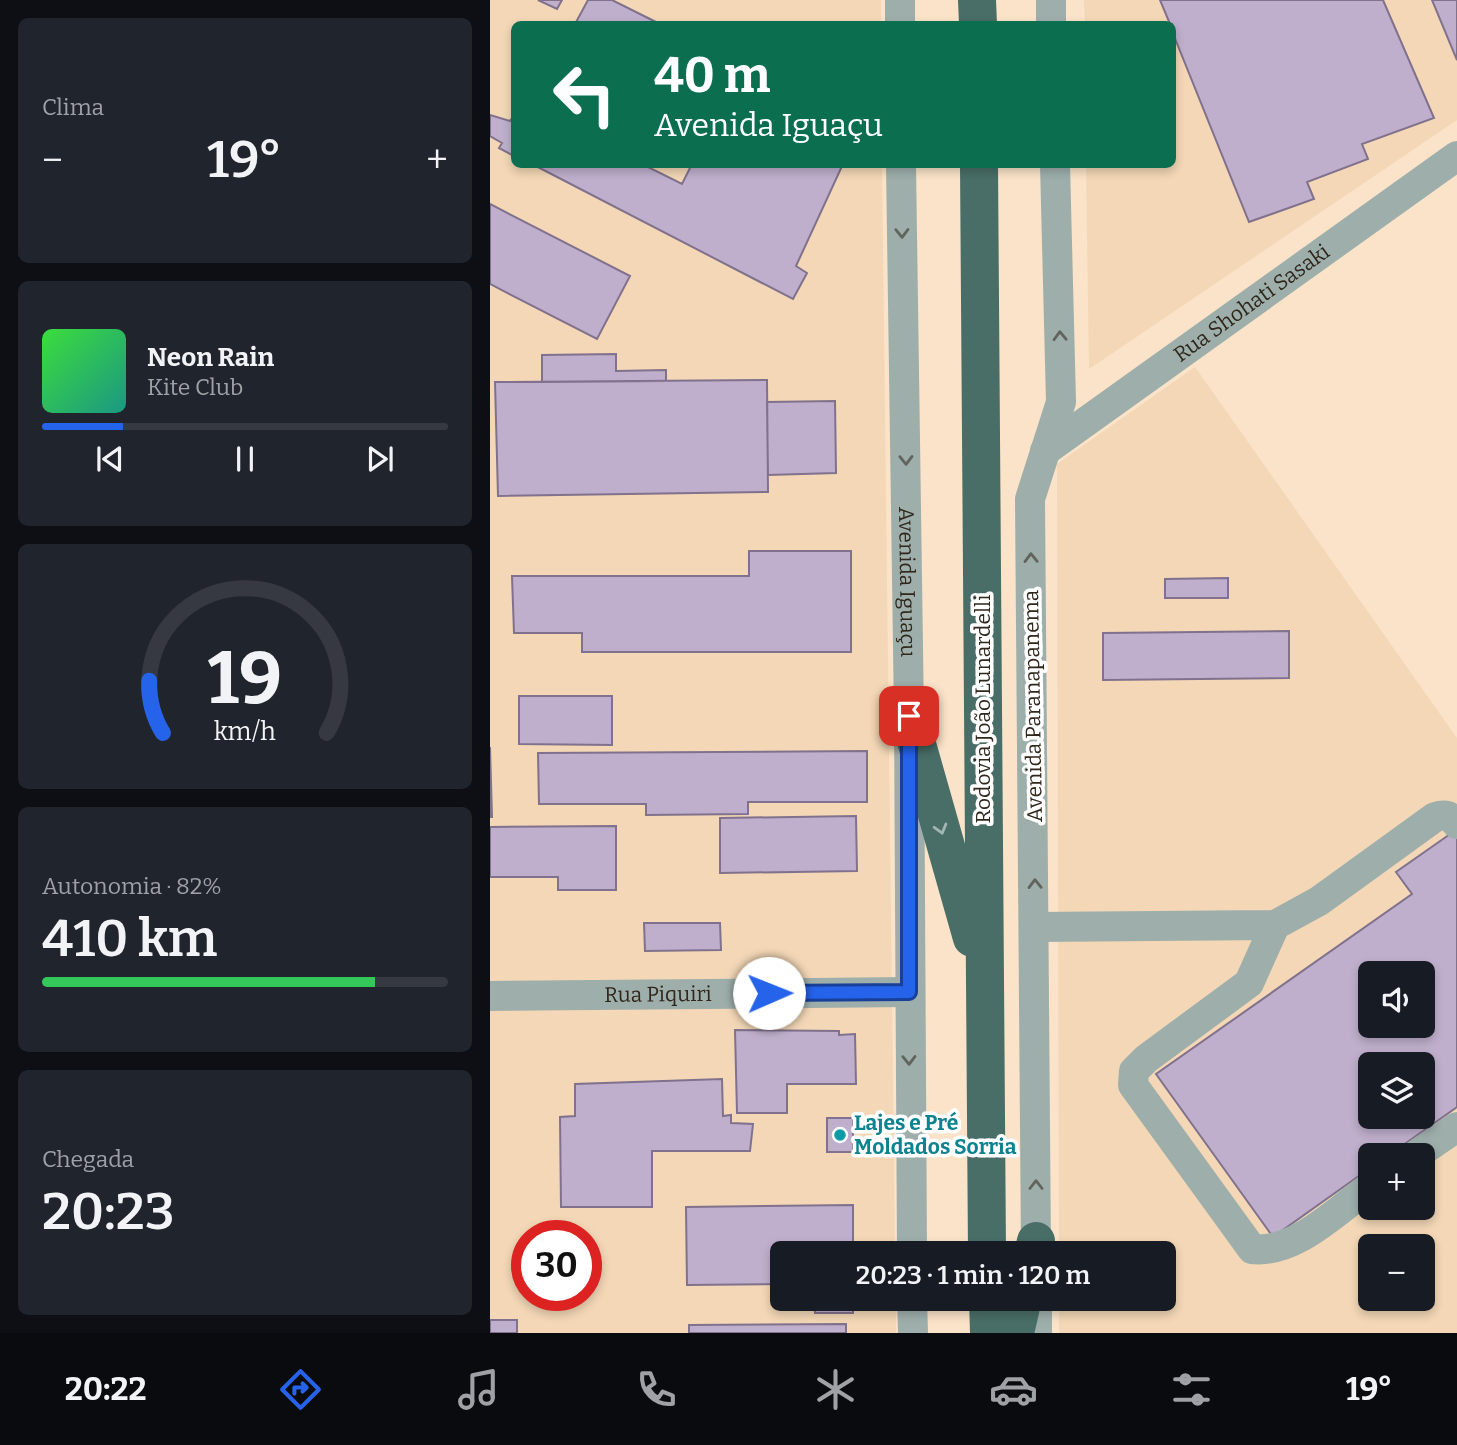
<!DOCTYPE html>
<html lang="pt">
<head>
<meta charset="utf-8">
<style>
	:root { --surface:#171b24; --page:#20242c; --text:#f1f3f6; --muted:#9ea1a6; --line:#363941; --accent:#2563eb }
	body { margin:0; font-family:Bitter,serif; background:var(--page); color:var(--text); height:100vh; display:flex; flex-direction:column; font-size:26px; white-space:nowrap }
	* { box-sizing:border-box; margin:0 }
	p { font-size:23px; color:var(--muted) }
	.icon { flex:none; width:38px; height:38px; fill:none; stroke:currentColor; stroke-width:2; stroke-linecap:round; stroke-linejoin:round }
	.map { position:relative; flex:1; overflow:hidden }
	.side { display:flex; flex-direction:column; gap:18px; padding:18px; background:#0d0f14; width:490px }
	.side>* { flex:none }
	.banner { position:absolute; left:21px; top:21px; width:665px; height:147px; border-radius:10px; box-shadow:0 4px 10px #0003; background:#0b6e4f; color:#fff; overflow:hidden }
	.tools { position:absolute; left:868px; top:961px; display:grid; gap:14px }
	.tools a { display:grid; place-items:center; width:77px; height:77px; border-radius:10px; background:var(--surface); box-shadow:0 4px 10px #0003; font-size:35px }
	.speed { position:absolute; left:21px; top:1220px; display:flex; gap:14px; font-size:35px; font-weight:700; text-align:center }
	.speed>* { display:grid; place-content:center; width:91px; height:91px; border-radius:50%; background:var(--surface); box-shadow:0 4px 10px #0003; line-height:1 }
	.speed .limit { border:10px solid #d22; background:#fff; color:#111 }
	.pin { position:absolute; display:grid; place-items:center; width:60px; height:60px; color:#fff; margin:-30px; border-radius:14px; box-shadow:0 4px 10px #0006 }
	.me { position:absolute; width:77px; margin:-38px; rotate:89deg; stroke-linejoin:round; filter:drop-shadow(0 0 5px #0008) }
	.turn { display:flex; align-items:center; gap:24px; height:147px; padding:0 28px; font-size:32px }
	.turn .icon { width:91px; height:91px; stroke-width:2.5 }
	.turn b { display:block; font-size:49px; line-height:60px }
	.big { font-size:52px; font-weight:600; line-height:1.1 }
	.side .card { flex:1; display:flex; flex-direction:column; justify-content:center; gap:10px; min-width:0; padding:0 24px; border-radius:10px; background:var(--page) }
	.side .dial { align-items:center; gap:0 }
	.dial svg { height:182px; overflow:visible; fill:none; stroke:var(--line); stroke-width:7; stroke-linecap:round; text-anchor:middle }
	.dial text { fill:var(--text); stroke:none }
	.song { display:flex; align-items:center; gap:21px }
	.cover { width:84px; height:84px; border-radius:10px; background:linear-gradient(135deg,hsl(120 70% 55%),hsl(170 70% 35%)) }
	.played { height:7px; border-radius:4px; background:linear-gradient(90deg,var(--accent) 20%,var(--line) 20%) }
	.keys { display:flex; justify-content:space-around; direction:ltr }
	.heat { display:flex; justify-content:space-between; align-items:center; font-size:38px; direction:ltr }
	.charge { height:10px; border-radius:5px; background:linear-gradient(90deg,#34c759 82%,var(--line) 0) }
	.trip { position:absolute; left:280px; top:1241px; width:406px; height:70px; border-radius:10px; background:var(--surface); box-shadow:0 4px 10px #0003; font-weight:600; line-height:70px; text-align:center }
	.menu { display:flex; height:112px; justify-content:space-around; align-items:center; background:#090b0e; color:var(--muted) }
	.menu .icon { width:49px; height:49px }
	.menu .current { color:var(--accent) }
	.menu b { font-size:32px; color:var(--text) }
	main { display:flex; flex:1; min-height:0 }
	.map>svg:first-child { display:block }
	.built { fill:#f3d7b6; fill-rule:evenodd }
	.building { fill:#bfafcc; stroke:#80718c; stroke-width:2; fill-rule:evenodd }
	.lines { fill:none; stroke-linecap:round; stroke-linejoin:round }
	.minor { stroke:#9eafab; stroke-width:30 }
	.highway { stroke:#496e67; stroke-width:38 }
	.oneway { stroke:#61645c }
	.oneway2 { stroke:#a4b6b3 }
	.route-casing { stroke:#184099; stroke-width:18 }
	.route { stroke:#2563eb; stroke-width:12 }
	.culture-dot { fill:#0f9aa8; stroke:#fff; stroke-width:2.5 }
	.labels { text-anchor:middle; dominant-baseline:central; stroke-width:7; stroke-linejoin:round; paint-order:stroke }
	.street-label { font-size:21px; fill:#2f261c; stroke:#fff }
	.culture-label { font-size:21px; font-weight:bold; fill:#0d838f; stroke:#fff; text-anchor:start }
</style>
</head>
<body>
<main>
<section class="side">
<div class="card"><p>Clima</p>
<div class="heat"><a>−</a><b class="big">19°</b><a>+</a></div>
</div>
<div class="card">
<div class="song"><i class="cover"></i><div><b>Neon Rain</b><p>Kite Club</p></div></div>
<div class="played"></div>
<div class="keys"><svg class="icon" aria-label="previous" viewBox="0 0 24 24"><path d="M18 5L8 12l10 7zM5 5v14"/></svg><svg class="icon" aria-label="pause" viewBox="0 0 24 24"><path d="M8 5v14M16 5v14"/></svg><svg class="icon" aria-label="next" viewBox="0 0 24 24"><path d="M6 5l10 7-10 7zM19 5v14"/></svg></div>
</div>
<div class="card dial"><svg viewBox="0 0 100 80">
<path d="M14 69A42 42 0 1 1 86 69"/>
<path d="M14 69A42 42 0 0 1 8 46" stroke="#2563eb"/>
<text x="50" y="56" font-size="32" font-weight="700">19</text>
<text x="50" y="72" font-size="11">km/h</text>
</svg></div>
<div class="card"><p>Autonomia · 82%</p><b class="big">410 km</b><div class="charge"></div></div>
<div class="card"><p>Chegada</p><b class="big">20:23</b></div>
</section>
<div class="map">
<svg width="967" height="1333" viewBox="0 0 967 1333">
	<rect width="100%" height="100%" fill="#fae3c8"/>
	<path class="built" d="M 0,0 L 391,0 L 391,24 L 24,24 L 24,164 L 392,165 L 405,1253 L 292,1253 L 292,1298 L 406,1299 L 406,1333 L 0,1333 ZM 37,1236 L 96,1236 L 96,1295 L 37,1295 Z
		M 594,0 L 967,0 L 967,120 L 599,369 L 596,165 L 682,164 L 682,24 L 595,24 Z
		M 705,367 L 967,738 L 967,1333 L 569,1333 L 569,1299 L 674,1298 L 674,1253 L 569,1253 L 567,464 ZM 880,973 L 933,973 L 933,1026 L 880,1026 ZM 880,1064 L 933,1064 L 933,1116 L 880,1116 ZM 880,1155 L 933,1155 L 933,1208 L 880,1208 ZM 880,1246 L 933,1246 L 933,1298 L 880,1298 Z"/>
	<path class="building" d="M 48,0 L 72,0 L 67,9 Z
		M 98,0 L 122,0 L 170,24 L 85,24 Z
		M 670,0 L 893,0 L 944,118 L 872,144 L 878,159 L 817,182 L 824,199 L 759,222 L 682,31 L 682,24 L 680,24 Z
		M 942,0 L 967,0 L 967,60 Z
		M 0,115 L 20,121 L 24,115 L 24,156 L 9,148 L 12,143 L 0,136 Z
		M 42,164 L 152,164 L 192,184 L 202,164 L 353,164 L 306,266 L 317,273 L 303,299 Z
		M 0,204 L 140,276 L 107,339 L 0,284 Z
		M 126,354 L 126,371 L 176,370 L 176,381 L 52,382 L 52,355 Z
		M 277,380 L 278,492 L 8,496 L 5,382 Z
		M 345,401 L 346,473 L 278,475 L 277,402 Z
		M 259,551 L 361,551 L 361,652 L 92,652 L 92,633 L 24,633 L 22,576 L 259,576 Z
		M 738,578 L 738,598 L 675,598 L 675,579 Z
		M 799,631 L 799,678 L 613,680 L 613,633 Z
		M 29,696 L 122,696 L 122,745 L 29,744 Z
		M 0,747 L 2,817 L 0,817 Z
		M 377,751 L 377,802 L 258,802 L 258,814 L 156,815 L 156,804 L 49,804 L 48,753 Z
		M 366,816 L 367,871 L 230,873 L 230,818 Z
		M 126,826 L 126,890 L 68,890 L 68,877 L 0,877 L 0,827 Z
		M 963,832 L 967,837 L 967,1107 L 899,1155 L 880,1155 L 880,1168 L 783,1237 L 666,1074 L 922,894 L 906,872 ZM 880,973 L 933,973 L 933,1026 L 880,1026 ZM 880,1064 L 933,1064 L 933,1116 L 880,1116 Z
		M 154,923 L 230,923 L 231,950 L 155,951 Z
		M 245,1030 L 349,1031 L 349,1035 L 365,1034 L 366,1084 L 297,1084 L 297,1113 L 247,1113 Z
		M 232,1079 L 233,1116 L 241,1115 L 241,1123 L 263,1124 L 260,1151 L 162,1151 L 162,1207 L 71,1207 L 70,1117 L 85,1116 L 85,1084 Z
		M 337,1118 L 363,1118 L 363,1152 L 337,1152 Z
		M 363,1205 L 363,1253 L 292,1253 L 292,1284 L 197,1285 L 196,1207 Z
		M 324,1298 L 363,1298 L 363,1313 L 325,1313 Z
		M 0,1320 L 27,1320 L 27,1333 L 0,1333 Z
		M 356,1324 L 356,1333 L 199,1333 L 199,1325 Z"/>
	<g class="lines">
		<g class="minor">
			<path d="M 561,0 L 561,24"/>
			<path d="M 410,24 L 410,0"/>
			<path id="s1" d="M 411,164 L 419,716 L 422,1253"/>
			<path id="s2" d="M 555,451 L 967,156"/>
			<path d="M 785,925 L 759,983 L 656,1059 L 644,1071 L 643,1085 L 762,1249 C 805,1254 846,1211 880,1187"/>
			<path d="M 546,927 L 785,925 L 829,901 L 945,817 C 955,814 960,815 967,824"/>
			<path id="s3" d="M 0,996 L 419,992"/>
			<path d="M 926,1155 L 967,1127"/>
			<path d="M 546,1253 L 540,499 L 571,402 L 565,164"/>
			<path d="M 422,1298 L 423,1333"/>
			<path d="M 547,1298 L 547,1333"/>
		</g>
		<path class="highway" d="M 487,0 L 488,24
			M 489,164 L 497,1253
			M 419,716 L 482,938
			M 543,1253 L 546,1241
			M 498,1298 L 499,1333
			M 525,1333 L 533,1298"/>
	</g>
	<defs><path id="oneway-chevron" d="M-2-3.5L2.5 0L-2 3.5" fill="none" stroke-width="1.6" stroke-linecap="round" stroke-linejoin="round" transform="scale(1.75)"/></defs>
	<g class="oneway">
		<use href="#oneway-chevron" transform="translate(412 233) rotate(89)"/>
		<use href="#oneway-chevron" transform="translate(570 336) rotate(-92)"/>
		<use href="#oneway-chevron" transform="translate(416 460) rotate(89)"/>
		<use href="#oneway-chevron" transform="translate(541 558) rotate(-91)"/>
		<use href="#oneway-chevron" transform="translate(545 884) rotate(-91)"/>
		<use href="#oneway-chevron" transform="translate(419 1060) rotate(89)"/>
		<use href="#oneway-chevron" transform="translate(546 1185) rotate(-90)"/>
	</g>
	<use class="oneway2" href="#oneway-chevron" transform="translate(451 829) rotate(74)"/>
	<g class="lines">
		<defs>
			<path id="route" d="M 279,993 L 419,992 L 419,716"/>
		</defs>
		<use href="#route" class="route-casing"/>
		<use href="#route" class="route"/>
	</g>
	<circle class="culture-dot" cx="350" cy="1135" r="7"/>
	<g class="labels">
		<g class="street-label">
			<text stroke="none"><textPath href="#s2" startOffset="254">Rua Shohati Sasaki</textPath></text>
			<text stroke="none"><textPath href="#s1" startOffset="418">Avenida Iguaçu</textPath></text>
			<text transform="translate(543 706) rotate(-91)">Avenida Paranapanema</text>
			<text transform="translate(493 709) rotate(-90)">Rodovia João Lunardelli</text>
			<text stroke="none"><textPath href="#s3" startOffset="168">Rua Piquiri</textPath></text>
		</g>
		<g class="culture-label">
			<text x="364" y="1123">Lajes e Pré<tspan x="364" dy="24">Moldados Sorria</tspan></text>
		</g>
	</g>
</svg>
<div class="tools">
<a><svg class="icon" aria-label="sound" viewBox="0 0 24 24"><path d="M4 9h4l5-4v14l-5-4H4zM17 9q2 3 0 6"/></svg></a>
<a><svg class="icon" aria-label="layers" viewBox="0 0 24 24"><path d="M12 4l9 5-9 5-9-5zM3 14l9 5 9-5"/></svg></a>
<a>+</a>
<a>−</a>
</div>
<div class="speed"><div class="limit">30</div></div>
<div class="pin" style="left:419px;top:716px;background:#d93025"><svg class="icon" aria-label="arrive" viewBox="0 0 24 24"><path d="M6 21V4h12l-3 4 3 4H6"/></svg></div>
<svg class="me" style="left:279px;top:993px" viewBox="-20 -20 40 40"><circle r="19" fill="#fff"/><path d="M0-13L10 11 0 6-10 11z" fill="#2563eb"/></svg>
<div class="trip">20:23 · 1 min · 120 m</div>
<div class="banner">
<div class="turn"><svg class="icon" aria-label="left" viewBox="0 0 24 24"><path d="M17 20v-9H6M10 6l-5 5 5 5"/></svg><div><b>40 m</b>Avenida Iguaçu</div></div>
</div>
</div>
</main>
<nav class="menu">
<b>20:22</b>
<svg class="icon current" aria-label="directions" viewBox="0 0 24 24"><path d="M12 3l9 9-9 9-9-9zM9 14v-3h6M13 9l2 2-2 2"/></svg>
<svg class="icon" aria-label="music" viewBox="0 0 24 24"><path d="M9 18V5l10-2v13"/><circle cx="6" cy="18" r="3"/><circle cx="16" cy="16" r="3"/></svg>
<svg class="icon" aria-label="phone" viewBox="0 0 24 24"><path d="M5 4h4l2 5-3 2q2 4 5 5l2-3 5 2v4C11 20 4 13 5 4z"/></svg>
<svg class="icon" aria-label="climate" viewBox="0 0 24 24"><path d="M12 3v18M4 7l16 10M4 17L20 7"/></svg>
<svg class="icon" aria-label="car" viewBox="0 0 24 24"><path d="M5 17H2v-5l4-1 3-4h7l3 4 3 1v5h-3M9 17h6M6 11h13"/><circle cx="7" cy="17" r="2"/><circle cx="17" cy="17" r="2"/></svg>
<svg class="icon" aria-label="filters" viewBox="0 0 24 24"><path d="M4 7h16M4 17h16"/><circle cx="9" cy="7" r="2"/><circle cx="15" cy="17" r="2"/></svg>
<b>19°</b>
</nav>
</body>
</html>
